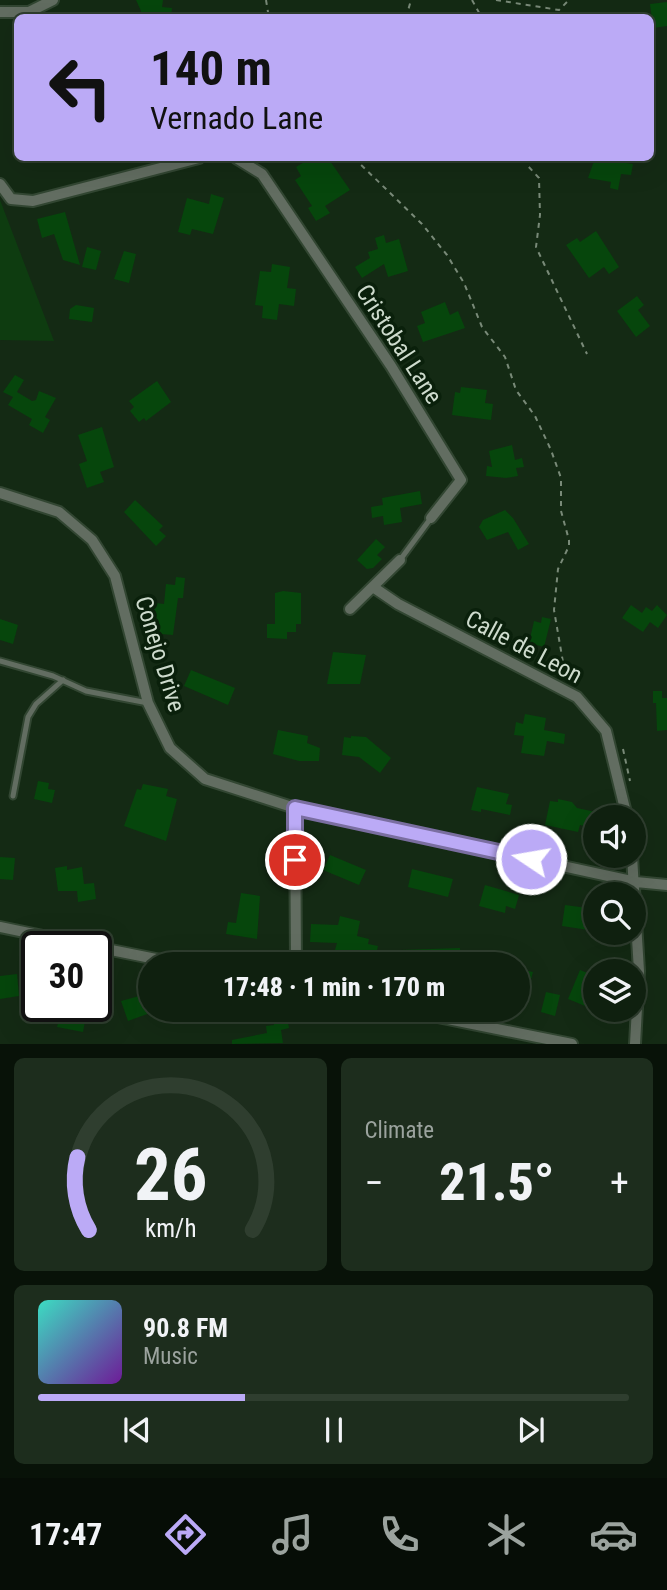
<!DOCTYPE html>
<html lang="en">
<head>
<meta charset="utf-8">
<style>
	:root { --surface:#0f200f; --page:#1d2d1d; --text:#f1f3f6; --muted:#9ba39e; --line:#2f3e2f; --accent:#bbaaf6 }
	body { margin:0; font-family:"Roboto Condensed",sans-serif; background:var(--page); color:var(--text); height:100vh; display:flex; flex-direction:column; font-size:26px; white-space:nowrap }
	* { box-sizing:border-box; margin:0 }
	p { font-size:23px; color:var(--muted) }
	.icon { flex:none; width:38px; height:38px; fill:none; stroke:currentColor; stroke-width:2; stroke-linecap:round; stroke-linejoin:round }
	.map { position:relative; height:1044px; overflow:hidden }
	.drawer { display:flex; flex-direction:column; gap:14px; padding:14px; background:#081208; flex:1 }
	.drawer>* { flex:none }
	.guide { position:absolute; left:14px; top:14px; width:640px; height:147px; border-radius:10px; box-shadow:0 7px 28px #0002,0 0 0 2px var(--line); background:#bbaaf6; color:#111; overflow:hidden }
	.buttons { position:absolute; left:583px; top:805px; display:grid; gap:14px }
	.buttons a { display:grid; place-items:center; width:63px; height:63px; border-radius:50%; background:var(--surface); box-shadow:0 7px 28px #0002,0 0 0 2px var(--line); font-size:35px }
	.speed { position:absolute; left:21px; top:931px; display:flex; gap:14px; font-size:35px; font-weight:700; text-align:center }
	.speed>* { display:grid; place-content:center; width:91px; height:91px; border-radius:50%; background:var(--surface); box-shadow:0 7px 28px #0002,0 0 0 2px var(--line); line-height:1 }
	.speed .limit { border:4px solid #111; border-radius:10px; background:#fff; color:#111 }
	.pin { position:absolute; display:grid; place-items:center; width:60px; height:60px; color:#fff; margin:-30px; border:4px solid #fff; border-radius:50%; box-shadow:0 2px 7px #0007 }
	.me { position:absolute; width:77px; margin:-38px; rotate:282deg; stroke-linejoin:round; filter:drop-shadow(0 0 5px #0008) }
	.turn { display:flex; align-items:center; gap:24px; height:147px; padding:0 21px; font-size:32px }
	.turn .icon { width:91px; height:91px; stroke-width:2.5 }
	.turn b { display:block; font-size:49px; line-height:60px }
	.big { font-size:52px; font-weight:800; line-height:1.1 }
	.drawer .widget { flex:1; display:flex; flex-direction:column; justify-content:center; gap:10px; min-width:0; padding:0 24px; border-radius:10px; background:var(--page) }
	.drawer .dial { align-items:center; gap:0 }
	.dial svg { height:182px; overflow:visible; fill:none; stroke:var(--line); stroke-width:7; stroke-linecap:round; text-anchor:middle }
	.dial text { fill:var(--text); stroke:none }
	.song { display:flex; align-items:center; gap:21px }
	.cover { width:84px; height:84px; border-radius:10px; background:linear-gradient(135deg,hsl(170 70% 55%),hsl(280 70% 35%)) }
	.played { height:7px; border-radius:4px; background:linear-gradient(90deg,var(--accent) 35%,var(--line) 35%) }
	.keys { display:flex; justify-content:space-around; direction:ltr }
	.heat { display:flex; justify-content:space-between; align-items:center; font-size:38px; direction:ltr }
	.drawer .tiles { flex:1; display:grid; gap:14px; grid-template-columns:1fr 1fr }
	.widget:last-child { grid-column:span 2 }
	.trip { position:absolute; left:138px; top:952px; width:392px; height:70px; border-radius:35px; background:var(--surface); box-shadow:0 7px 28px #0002,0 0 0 2px var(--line); font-weight:800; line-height:70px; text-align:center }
	.tabs { display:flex; height:112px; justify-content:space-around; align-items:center; background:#060d06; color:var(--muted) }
	.tabs .icon { width:49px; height:49px }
	.tabs .current { color:var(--accent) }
	.tabs b { font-size:32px; color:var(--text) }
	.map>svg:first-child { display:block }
	.green { fill:#0e3c10 }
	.building { fill:#06460c }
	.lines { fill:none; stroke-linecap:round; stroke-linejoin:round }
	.service-casing { stroke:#324632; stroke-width:9 }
	.minor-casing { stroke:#324632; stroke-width:14 }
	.path { stroke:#798a78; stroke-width:2; stroke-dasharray:5 5; stroke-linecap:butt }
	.service { stroke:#626d61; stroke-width:5 }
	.minor { stroke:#626d61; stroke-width:10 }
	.route-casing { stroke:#7a6ea0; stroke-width:18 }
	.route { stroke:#bbaaf6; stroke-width:12 }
	.labels { text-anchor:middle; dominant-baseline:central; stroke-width:7; stroke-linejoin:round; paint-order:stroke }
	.street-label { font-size:24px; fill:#cedbcd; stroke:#0a200b }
</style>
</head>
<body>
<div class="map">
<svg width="667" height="1044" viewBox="0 0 667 1044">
	<rect width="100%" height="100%" fill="#142a14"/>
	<path class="green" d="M 0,200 L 54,341 L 0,340 Z"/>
	<path class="building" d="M 136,0 L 163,0 L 162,7 L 172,8 L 171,18 L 140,18 L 141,11 Z
		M 667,2 L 667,26 L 653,28 L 650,4 Z
		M 311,158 L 328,158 L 350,190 L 325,206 L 330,213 L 316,221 L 308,208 L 312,206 L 295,180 L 301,176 L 296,167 Z
		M 595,158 L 633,164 L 631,175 L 621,174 L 618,190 L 610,188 L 611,182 L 588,178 Z
		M 211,194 L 224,198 L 213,234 L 192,229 L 190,235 L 178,232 L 187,198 L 209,204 Z
		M 65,212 L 80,265 L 63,260 L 54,234 L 42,238 L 37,219 Z
		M 596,231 L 619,267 L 609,274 L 604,267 L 589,278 L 566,245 L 577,238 L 580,242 Z
		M 384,235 L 386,243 L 399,239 L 408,271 L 388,277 L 384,264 L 362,278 L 355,267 L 370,258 L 368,252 L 378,249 L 375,238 Z
		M 87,247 L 101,251 L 96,270 L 82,267 Z
		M 124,251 L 136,254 L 129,283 L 114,279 Z
		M 272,264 L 290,267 L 287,288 L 296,289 L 294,306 L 279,304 L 277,320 L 262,318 L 263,306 L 255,305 L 260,271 L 271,272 Z
		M 637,296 L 644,305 L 638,310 L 650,326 L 636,337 L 617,311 Z
		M 445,302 L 450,315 L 458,311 L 465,328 L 423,342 L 417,326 L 425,323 L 421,312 Z
		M 76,305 L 94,308 L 92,322 L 69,319 L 70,309 Z
		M 15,375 L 24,380 L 17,392 L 32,401 L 36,400 L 39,391 L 56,398 L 45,417 L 50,420 L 43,433 L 29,425 L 32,419 L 8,405 L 13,397 L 3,392 Z
		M 157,381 L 171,402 L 146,421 L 144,418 L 139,422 L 130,411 L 134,407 L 129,401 Z
		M 461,387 L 487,390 L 485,403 L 493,404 L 491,420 L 452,415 L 455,392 L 460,393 Z
		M 102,427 L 114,467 L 100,472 L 104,482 L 87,488 L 79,464 L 87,461 L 78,435 Z
		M 512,445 L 515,460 L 522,458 L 524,467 L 516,468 L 518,476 L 506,478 L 486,476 L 487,466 L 492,467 L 489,451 Z
		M 420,491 L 422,504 L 400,508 L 402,522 L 384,525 L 383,516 L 372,518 L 371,507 L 383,505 L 382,498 Z
		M 135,500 L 163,526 L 159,530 L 166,536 L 156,546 L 124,512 Z
		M 505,510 L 513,518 L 529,544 L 518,550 L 508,532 L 487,540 L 479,527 L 483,520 Z
		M 376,539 L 385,547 L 377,555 L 382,559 L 373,568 L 367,569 L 357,560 Z
		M 176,577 L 185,578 L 183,598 L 178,598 L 173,635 L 149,633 L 151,615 L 147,614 L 148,602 L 164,604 L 166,584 L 175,585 Z
		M 283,591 L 301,593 L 301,624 L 296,624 L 296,632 L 287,632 L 287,639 L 267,638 L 267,624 L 275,624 L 275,593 Z
		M 631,605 L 642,613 L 646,607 L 652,611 L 657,605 L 667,615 L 658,628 L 650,622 L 643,632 L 622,618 Z
		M 542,617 L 551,619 L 544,647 L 529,643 L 534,621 L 541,623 Z
		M 0,619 L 18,625 L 13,644 L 0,640 Z
		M 333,652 L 366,655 L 360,684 L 327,684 Z
		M 191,670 L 235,688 L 228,705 L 184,686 Z
		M 653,691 L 662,691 L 662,698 L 667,698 L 667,730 L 657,731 L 656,703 L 653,703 Z
		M 525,714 L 546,718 L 544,730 L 565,734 L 564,744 L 547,741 L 544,756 L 521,753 L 524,736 L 514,735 L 516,722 L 523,724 Z
		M 278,730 L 308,736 L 307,743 L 320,748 L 319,761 L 299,761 L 273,754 Z
		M 351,736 L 366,737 L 391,758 L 380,773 L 359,757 L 342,755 L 344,737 L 351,738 Z
		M 38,781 L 49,783 L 48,789 L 55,790 L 52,803 L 34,799 Z
		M 143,784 L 168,789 L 166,796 L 177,799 L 166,841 L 124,826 L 137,789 L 141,790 Z
		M 477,787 L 509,794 L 506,804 L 512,805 L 510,815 L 481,809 L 481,812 L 471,810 Z
		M 558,799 L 572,802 L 577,808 L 596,812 L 592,828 L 580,825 L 578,832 L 545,825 L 550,801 L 558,802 Z
		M 330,855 L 366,870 L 359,885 L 323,870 Z
		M 0,857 L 15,858 L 13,880 L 0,879 Z
		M 67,866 L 67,870 L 82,867 L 84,884 L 94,883 L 96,899 L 78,902 L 77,891 L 58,891 L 55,868 Z
		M 412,869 L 453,879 L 448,897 L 408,887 Z
		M 485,885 L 519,895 L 515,909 L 506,906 L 505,913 L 479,906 Z
		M 241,893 L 260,896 L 257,939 L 226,934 L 228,922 L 236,923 Z
		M 565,905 L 595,909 L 595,931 L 562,926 Z
		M 340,916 L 360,921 L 357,936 L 369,939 L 368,944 L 378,946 L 375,959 L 335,950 L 337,943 L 310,942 L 311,924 L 338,925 Z
		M 460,948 L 461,964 L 402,964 L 401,950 Z
		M 518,969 L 533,972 L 530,983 L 527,982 L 522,1005 L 518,1005 Z
		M 580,970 L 595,976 L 595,1010 L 568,999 Z
		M 17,974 L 19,996 L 0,999 L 0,976 Z
		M 546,992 L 560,995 L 555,1016 L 541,1012 Z
		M 150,993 L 150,1013 L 128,1021 L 121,1001 Z
		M 96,994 L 113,997 L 110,1013 L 96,1011 Z
		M 74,1006 L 88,1006 L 83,1032 L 57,1027 L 61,1011 L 78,1015 Z
		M 287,1018 L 289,1028 L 281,1030 L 283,1043 L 232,1044 L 232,1040 L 267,1033 L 266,1026 L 274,1025 L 273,1021 Z"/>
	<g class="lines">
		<defs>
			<path id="service" d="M 400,560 L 431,518
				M 0,661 L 53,676 L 86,691 L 148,703
				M 13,796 L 28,717 L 36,704 L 63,680"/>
			<path id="minor" d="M 0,12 L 29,12 L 53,0
				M 236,158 L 262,174 L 391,366 L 461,480 L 431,518
				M 0,184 L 11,199 L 33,201 L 199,158
				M 0,493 L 59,512 L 92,540 L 115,576 L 148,703 L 170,748 L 205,779 L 295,808 L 636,882 L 667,885
				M 373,587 L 398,604 L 577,697 L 606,731 L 627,817
				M 350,609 L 400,560
				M 295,808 L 296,964
				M 632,856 L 639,971 L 635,1044
				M 0,927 L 96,947
				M 96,947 L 181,964
				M 403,1010 L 572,1044"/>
		</defs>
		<use href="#service" class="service-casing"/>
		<use href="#minor" class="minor-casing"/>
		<path class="path" d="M 266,0 L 269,18
			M 472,0 L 482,18
			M 496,0 L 559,10 L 569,0
			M 406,18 L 411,0
			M 354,158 L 422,224 L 447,255 L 464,283 L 482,327 L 505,357 L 516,390 L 535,416 L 551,450 L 561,478 L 561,511 L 569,540 L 569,546 L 558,569 L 554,610 L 564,668 L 572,681
			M 525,158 L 527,165 L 539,178 L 540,215 L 536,247 L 587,354
			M 623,749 L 630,781
			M 635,824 L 638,847"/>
		<use href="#service" class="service"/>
		<use href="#minor" class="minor"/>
	</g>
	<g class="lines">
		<defs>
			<path id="route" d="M 295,860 L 295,808 L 531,859"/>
		</defs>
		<use href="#route" class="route-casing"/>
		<use href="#route" class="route"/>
	</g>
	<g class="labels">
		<g class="street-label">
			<text transform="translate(399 344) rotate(57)">Cristobal Lane</text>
			<text transform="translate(524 647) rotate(28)">Calle de Leon</text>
			<text transform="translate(160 654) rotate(73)">Conejo Drive</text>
		</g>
	</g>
</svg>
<div class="buttons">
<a><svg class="icon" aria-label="sound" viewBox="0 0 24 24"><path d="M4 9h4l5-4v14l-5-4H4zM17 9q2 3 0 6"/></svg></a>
<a><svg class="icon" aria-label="search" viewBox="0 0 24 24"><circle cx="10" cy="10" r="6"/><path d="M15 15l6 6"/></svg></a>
<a><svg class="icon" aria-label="layers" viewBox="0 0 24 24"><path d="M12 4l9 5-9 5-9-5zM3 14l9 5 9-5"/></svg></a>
</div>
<div class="speed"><div class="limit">30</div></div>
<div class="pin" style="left:295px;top:860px;background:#d93025"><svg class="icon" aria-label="arrive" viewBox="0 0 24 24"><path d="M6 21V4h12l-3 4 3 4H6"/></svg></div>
<svg class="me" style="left:531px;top:859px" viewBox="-20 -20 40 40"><circle r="17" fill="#bbaaf6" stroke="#fff" stroke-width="3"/><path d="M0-11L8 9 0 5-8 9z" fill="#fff"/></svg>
<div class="trip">17:48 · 1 min · 170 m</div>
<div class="guide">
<div class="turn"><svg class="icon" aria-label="left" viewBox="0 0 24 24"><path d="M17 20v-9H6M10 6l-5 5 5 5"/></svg><div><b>140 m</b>Vernado Lane</div></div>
</div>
</div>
<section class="drawer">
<div class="tiles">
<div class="widget dial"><svg viewBox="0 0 100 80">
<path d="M14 69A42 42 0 1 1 86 69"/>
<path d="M14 69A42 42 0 0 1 9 37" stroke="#bbaaf6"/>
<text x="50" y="56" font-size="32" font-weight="700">26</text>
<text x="50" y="72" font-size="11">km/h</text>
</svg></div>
<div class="widget"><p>Climate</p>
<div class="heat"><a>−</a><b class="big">21.5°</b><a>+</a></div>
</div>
<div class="widget">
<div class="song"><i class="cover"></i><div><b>90.8 FM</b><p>Music</p></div></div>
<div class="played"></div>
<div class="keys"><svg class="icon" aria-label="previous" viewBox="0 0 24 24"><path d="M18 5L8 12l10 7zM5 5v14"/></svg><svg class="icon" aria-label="pause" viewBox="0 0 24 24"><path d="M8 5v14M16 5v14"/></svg><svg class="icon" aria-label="next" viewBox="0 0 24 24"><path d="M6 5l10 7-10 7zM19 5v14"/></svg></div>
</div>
</div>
</section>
<nav class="tabs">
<b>17:47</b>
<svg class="icon current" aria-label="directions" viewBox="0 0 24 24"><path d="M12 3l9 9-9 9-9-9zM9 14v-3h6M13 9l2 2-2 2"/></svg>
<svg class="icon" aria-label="music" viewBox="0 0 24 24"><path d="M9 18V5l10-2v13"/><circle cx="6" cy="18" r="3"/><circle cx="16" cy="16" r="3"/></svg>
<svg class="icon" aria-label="phone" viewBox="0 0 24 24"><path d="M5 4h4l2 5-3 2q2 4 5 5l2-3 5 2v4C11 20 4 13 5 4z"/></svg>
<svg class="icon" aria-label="climate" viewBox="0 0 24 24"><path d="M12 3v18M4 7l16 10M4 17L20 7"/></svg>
<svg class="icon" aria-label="car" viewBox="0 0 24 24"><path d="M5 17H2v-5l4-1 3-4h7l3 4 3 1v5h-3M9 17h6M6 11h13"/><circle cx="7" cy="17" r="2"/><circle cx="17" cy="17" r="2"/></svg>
</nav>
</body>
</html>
